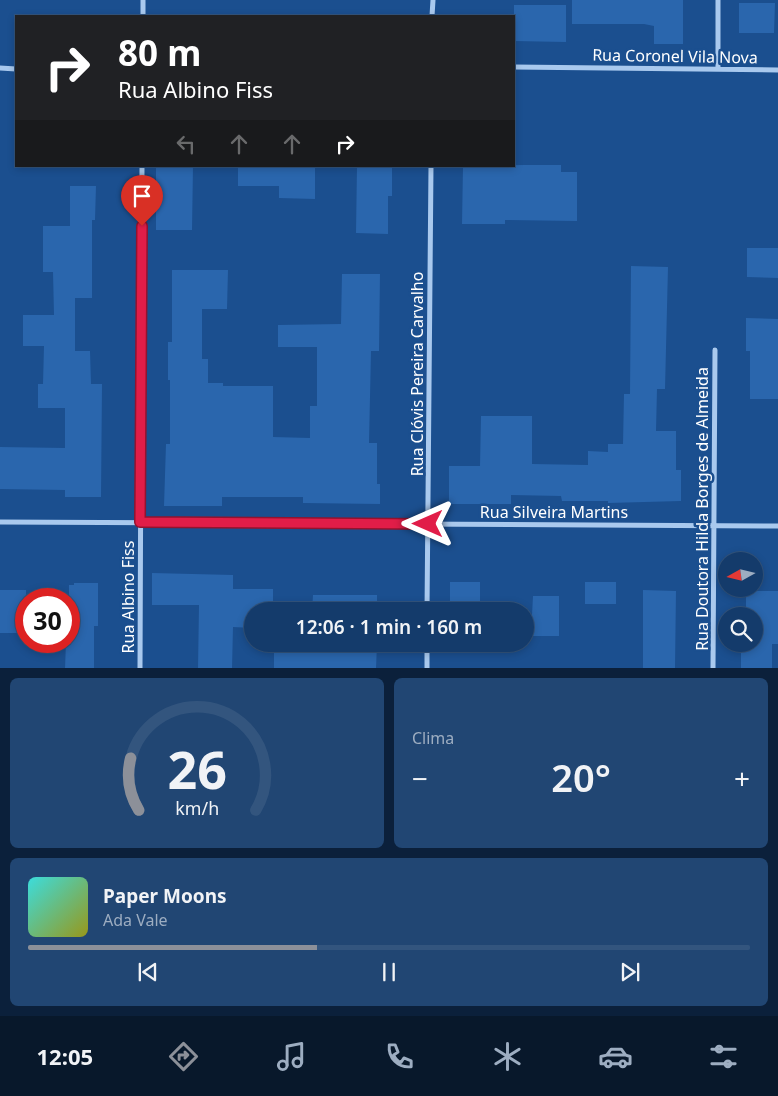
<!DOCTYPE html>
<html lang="pt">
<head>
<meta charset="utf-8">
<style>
	:root { --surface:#143b6b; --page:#214673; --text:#f1f3f6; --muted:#9dadc1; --line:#33557e; --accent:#8c9099 }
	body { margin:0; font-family:"Noto Sans",sans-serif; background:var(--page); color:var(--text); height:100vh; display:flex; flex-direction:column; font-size:19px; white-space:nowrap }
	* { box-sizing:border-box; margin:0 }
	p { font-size:16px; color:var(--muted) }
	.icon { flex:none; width:28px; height:28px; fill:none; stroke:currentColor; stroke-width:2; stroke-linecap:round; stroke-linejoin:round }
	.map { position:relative; height:668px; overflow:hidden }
	.details { display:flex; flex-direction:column; gap:10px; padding:10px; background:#0b203b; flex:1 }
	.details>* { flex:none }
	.guide { position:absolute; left:15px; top:15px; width:500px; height:152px; border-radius:0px; box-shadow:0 2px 8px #0003,0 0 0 1px var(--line); background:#202124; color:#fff; overflow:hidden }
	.needle { width:32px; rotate:262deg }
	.controls { position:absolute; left:718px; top:552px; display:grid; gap:10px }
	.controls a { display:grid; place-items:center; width:45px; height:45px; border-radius:50%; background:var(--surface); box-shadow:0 2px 8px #0003,0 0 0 1px var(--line); font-size:25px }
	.speed { position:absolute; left:15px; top:588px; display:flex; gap:10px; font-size:25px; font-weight:700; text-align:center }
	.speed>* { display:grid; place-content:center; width:65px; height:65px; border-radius:50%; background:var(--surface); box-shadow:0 2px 8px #0003,0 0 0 1px var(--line); line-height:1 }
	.speed .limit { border:8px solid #d22; background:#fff; color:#111 }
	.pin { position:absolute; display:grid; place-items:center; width:42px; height:42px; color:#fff; margin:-51px -21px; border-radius:50% 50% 50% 0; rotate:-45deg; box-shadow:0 0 5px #0007 }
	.pin .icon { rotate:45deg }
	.me { position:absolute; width:55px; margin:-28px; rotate:270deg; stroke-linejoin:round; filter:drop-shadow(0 0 4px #0008) }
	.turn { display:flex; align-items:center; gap:18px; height:105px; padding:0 20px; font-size:22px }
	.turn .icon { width:65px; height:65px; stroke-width:2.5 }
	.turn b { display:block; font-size:35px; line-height:42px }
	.lanes { display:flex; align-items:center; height:48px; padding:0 20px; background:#0003; justify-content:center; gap:25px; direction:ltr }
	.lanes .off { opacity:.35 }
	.big { font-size:38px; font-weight:600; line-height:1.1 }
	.details .widget { flex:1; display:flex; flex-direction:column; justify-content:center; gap:8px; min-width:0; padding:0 18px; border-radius:8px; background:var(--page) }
	.details .dial { align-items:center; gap:0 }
	.dial svg { height:130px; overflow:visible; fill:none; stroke:var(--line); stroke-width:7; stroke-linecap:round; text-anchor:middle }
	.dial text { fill:var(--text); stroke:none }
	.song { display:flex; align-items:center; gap:15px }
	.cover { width:60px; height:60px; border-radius:8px; background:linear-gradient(135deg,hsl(180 70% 55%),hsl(60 70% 35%)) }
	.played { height:5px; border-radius:2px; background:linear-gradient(90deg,var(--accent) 40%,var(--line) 40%) }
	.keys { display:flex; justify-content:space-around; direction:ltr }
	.heat { display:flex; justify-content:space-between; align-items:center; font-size:28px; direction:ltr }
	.details .tiles { flex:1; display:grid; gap:10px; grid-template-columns:1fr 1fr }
	.widget:last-child { grid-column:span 2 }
	.trip { position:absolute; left:244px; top:602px; width:290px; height:50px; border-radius:25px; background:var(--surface); box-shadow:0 2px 8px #0003,0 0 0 1px var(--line); font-weight:600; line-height:50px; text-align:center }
	.tabs { display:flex; height:80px; justify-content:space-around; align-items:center; background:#08182b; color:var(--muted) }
	.tabs .icon { width:35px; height:35px }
	.tabs .selected { color:var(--accent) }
	.tabs b { font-size:22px; color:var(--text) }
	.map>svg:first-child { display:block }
	.building { fill:#2a66ad }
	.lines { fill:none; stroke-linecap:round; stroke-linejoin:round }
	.street { stroke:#a9c9ee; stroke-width:5 }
	.route-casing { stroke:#92132f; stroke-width:12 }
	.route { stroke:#e11d48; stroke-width:9 }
	.labels { text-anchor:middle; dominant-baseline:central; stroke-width:5; stroke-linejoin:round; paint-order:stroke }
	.street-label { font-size:16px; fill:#fff; stroke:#1b4f8f }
</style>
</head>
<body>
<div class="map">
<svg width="778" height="669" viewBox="0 0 778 669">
	<rect width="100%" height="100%" fill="#1b4f8f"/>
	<path class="building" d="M 572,0 L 683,0 L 683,44 L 654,44 L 654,26 L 644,24 L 572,24 Z
		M 739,3 L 775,3 L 774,33 L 739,33 Z
		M 514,5 L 566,5 L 566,42 L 514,41 Z
		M 525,165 L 561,165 L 561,172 L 577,172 L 577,221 L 505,220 L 505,224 L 462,224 L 463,166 Z
		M 156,166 L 193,166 L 192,230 L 156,230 Z
		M 238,166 L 315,166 L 315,199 L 279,198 L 279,186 L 238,186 Z
		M 357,166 L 392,166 L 392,196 L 388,196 L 388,234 L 356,233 Z
		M 70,186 L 96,186 L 95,220 L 92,220 L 92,298 L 75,298 L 75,351 L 90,351 L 91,384 L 102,384 L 101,497 L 65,497 L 65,490 L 0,489 L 0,447 L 65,448 L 65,408 L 38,408 L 38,384 L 43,384 L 44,346 L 23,346 L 23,315 L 54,315 L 53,272 L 43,272 L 43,226 L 70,226 Z
		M 747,248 L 778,248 L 778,278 L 747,277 Z
		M 631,266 L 668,267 L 665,389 L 657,389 L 656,431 L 676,431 L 676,470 L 681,470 L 681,501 L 608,503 L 608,501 L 562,501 L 561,496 L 511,495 L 511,504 L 449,504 L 449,466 L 480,466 L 481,416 L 532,416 L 532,464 L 588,465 L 588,451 L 608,452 L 608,444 L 623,444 L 624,394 L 630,394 Z
		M 172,270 L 228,270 L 227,309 L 202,309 L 202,359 L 208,359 L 208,383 L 223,383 L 223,386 L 273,386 L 273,437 L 310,438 L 310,406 L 317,406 L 317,347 L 278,347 L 278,325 L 341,324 L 342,274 L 380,274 L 379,351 L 371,351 L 369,443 L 377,443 L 377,484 L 380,484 L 380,504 L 303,503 L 303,497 L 222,497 L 222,506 L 164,506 L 166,444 L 170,444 L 170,380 L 168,380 L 168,342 L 172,342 Z
		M 746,318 L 778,319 L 778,399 L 750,399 L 750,351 L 746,351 Z
		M 152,573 L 233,575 L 233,589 L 273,589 L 273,611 L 252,611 L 252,628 L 233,627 L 232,669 L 198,669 L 199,605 L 152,605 Z
		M 450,582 L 480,582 L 480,611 L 450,611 Z
		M 585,582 L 616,582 L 616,604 L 585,604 Z
		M 74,583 L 98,583 L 98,626 L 94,626 L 94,669 L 65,669 L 66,641 L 69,641 L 69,585 L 74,585 Z
		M 0,590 L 26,590 L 26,618 L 20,618 L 20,633 L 0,633 Z
		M 643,590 L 676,591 L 675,669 L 643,669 Z
		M 746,591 L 778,591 L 778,644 L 772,644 L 772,669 L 741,669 L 741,644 L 754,644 L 754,616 L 746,616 Z
		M 313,595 L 377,595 L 377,611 L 312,611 Z
		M 533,596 L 559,596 L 559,636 L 525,636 L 525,615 L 532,615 Z
		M 274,644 L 377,644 L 376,669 L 274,669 Z
		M 449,644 L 479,644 L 479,652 L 449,652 Z"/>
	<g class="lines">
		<path class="street" d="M 143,16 L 143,0
			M 432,16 L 433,0
			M 514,67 L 778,70
			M 0,68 L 16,69
			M 718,69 L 718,0
			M 0,522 L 778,526
			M 427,611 L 431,166
			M 140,669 L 142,166
			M 427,669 L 427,644
			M 713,669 L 715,350"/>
	</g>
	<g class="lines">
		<defs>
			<path id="route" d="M 142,226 L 140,522 L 428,524"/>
		</defs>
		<use href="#route" class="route-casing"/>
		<use href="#route" class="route"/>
	</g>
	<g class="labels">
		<g class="street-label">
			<text transform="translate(675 56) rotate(1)">Rua Coronel Vila Nova</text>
			<text transform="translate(417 374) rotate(-90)">Rua Clóvis Pereira Carvalho</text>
			<text transform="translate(702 509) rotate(-90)">Rua Doutora Hilda Borges de Almeida</text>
			<text x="554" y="512">Rua Silveira Martins</text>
			<text transform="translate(128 597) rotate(-90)">Rua Albino Fiss</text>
		</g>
	</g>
</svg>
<div class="controls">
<a><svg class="needle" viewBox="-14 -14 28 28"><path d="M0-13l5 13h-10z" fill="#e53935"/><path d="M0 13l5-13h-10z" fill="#9dadc1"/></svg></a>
<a><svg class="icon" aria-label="search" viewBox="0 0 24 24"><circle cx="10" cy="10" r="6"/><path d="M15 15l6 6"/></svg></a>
</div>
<div class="speed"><div class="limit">30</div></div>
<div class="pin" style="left:142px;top:226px;background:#d93025"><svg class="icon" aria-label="arrive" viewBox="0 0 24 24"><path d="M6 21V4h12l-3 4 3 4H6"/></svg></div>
<svg class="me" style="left:428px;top:524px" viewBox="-20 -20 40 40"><path d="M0-17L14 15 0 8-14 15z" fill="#e11d48" stroke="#fff" stroke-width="4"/></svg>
<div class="trip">12:06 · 1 min · 160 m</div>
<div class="guide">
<div class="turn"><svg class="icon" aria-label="right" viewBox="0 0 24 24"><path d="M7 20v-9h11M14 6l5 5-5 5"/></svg><div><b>80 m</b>Rua Albino Fiss</div></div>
<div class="lanes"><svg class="icon off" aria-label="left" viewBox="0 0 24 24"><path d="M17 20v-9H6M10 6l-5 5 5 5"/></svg><svg class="icon off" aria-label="ahead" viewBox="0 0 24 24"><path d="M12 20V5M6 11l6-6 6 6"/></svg><svg class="icon off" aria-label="ahead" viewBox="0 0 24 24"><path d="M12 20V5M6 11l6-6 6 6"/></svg><svg class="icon" aria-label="right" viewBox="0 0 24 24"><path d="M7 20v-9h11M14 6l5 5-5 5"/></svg></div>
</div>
</div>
<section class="details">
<div class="tiles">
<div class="widget dial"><svg viewBox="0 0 100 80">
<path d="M14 69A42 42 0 1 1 86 69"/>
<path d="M14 69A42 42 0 0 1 9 37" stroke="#8c9099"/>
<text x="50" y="56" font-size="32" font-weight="700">26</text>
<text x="50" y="72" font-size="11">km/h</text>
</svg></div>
<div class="widget"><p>Clima</p>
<div class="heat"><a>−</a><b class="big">20°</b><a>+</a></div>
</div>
<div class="widget">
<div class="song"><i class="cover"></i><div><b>Paper Moons</b><p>Ada Vale</p></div></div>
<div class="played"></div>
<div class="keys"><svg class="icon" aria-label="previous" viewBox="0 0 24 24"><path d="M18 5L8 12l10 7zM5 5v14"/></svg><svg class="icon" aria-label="pause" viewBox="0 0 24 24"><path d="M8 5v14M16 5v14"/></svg><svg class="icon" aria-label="next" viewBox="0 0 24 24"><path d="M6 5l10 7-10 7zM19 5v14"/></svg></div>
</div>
</div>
</section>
<nav class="tabs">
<b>12:05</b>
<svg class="icon selected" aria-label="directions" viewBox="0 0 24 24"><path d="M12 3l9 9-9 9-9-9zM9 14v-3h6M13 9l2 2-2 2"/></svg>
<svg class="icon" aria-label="music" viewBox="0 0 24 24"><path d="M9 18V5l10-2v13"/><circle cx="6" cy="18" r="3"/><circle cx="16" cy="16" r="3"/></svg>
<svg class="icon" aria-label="phone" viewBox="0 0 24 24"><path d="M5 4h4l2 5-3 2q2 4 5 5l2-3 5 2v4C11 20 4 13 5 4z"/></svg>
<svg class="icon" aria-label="climate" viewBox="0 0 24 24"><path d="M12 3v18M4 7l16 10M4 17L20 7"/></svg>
<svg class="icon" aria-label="car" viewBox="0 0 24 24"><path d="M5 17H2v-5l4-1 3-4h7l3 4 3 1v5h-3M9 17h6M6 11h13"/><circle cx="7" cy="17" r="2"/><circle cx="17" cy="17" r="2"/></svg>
<svg class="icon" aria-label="filters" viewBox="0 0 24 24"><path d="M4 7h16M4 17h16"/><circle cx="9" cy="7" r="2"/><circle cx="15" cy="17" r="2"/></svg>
</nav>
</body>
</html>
